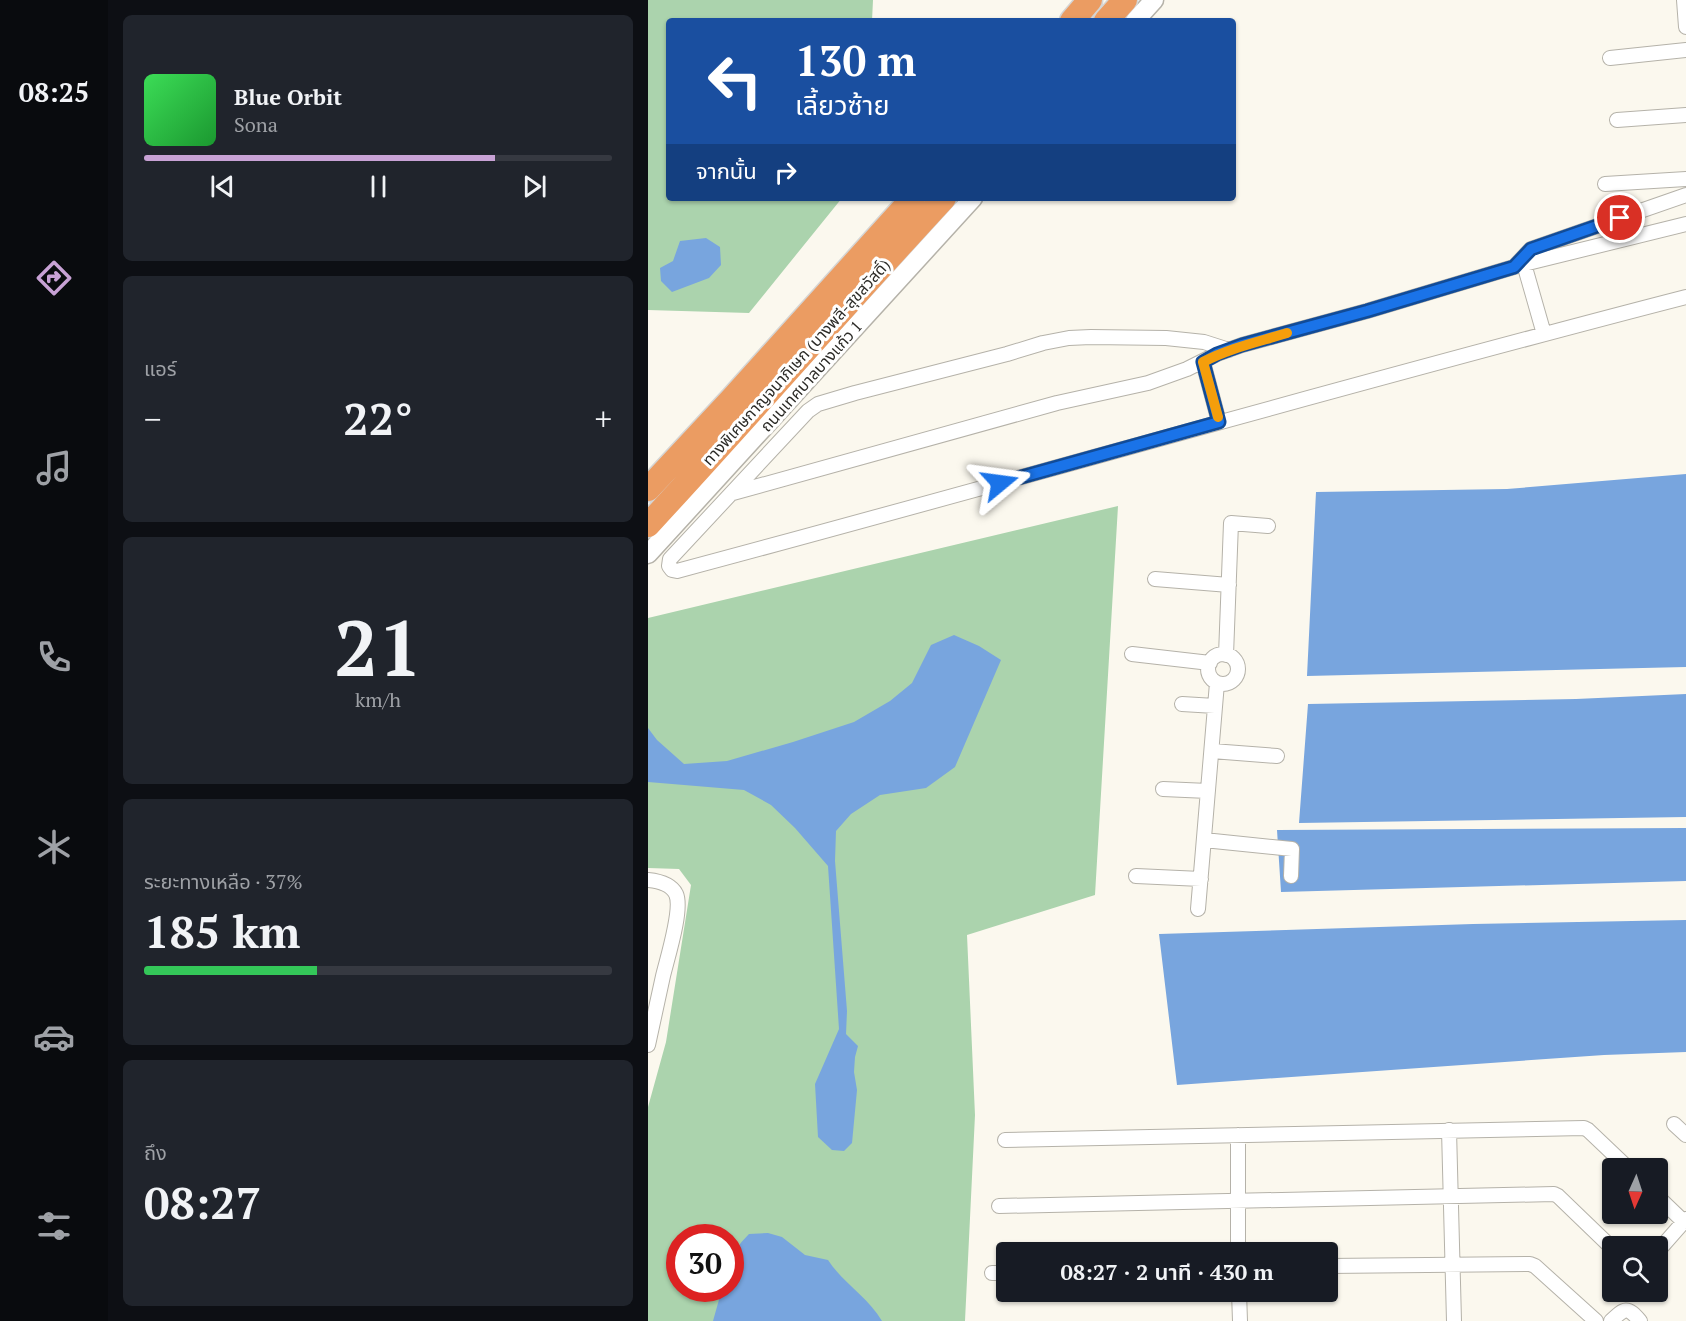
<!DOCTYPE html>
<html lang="th">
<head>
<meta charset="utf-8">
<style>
	:root { --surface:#171b24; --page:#20242c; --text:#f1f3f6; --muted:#9ea1a6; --line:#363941; --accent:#c8a2d5 }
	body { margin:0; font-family:"PT Serif","Noto Sans Thai",serif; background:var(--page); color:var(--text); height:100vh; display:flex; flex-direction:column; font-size:22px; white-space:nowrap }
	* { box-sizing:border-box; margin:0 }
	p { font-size:20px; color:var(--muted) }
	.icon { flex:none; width:33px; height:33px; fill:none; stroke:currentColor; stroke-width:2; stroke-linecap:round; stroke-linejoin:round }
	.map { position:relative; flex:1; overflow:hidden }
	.drawer { display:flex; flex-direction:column; gap:15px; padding:15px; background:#0d0f14; width:540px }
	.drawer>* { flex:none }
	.banner { position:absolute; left:18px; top:18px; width:570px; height:183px; border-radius:6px; box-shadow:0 2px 4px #0004; background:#1a4fa0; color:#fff; overflow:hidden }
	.needle { width:39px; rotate:183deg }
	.fabs { position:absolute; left:954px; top:1158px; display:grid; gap:12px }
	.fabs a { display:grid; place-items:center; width:66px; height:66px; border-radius:6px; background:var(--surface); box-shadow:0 2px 4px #0004; font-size:30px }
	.speed { position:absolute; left:18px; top:1224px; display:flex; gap:12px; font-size:30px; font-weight:700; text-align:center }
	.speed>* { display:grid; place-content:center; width:78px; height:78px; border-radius:50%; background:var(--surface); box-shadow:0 2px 4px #0004; line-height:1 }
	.speed .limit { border:9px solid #d22; background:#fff; color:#111 }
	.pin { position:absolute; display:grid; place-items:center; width:51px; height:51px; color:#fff; margin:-26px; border:3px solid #fff; border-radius:50%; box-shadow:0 2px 6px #0007 }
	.me { position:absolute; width:66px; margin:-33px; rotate:74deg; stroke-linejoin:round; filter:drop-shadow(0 0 4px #0008) }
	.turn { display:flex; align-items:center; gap:21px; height:126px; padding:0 30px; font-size:27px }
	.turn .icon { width:78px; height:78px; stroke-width:2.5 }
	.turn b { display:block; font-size:42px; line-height:51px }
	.then { display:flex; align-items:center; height:57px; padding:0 30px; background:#0003; gap:12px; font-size:22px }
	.big { font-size:45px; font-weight:600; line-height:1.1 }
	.drawer .tile { flex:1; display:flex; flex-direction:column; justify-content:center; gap:9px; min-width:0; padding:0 21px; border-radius:9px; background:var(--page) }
	.drawer .dial { align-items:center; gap:0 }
	.dial b { font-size:78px; line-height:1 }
	.song { display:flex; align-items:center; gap:18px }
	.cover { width:72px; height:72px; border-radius:9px; background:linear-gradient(135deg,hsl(130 70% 55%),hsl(130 70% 35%)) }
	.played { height:6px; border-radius:3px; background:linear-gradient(90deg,var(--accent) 75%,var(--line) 75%) }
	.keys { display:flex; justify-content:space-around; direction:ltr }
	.heat { display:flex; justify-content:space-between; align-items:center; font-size:33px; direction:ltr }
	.charge { height:9px; border-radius:4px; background:linear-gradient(90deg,#34c759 37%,var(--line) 0) }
	.trip { position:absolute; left:348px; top:1242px; width:342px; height:60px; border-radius:6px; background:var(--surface); box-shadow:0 2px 4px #0004; font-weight:600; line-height:60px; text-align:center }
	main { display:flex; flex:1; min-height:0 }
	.dock { display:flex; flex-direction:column; width:108px; justify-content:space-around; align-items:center; background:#090b0e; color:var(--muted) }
	.dock .icon { width:42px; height:42px }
	.dock .active { color:var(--accent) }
	.dock b { font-size:27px; color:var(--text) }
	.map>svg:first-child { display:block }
	.green { fill:#abd3ad; fill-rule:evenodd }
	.water { fill:#78a5de }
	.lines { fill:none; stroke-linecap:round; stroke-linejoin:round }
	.street-casing { stroke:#b5b2a9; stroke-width:16 }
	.secondary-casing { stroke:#b5b2a9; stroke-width:21 }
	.highway-casing { stroke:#d5d5d4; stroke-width:27 }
	.street { stroke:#fff; stroke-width:14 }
	.secondary { stroke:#fff; stroke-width:18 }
	.highway { stroke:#eb9c62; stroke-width:24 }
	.route-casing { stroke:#114b97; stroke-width:15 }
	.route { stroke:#1a73e8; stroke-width:10 }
	.slow { stroke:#f59e0b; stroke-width:10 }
	.labels { text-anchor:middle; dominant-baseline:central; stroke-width:6; stroke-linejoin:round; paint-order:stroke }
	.street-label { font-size:16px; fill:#2c2b27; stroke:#fff }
</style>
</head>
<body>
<main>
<nav class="dock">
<b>08:25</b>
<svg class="icon active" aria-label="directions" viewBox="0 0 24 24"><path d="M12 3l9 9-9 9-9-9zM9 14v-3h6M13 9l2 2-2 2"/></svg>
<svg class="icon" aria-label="music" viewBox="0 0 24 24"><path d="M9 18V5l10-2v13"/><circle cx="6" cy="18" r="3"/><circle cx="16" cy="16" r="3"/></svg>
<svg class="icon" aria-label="phone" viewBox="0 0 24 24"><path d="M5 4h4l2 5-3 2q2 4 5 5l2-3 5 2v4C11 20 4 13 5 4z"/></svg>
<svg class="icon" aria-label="climate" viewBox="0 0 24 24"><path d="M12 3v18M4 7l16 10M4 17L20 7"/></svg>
<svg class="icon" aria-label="car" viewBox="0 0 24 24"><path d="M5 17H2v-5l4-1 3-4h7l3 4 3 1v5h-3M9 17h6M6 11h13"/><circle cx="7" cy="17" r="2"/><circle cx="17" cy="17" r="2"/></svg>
<svg class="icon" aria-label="filters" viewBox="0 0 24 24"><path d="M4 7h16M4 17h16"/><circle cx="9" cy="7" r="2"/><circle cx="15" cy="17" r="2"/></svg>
</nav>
<section class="drawer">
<div class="tile">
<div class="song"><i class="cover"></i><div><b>Blue Orbit</b><p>Sona</p></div></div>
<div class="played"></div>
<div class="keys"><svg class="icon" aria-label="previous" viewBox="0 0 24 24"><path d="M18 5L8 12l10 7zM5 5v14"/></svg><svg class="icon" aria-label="pause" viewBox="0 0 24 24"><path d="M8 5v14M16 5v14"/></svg><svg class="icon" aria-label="next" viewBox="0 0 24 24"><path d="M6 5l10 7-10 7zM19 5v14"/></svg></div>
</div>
<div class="tile"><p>แอร์</p>
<div class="heat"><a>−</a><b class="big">22°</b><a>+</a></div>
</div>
<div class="tile dial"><b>21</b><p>km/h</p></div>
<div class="tile"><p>ระยะทางเหลือ · 37%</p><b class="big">185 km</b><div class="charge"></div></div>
<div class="tile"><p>ถึง</p><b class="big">08:27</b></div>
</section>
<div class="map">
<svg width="1038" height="1321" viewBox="0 0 1038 1321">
	<rect width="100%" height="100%" fill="#fbf8ee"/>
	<path class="green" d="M 0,0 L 225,0 L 224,21 L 21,21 L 21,198 L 194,198 L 101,313 L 0,310 Z
		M 470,506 L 447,895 L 319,935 L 327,1115 L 317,1321 L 0,1321 L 0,1107 L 18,1042 L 43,885 L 31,869 L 0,868 L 0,618 ZM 32,1238 L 82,1238 L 82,1288 L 32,1288 Z"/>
	<path class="water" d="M 58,238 L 72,247 L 73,265 L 61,278 L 24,292 L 13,281 L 12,268 L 25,261 L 32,241 Z
		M 1038,474 L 1038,667 L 659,676 L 668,492 L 859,489 Z
		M 306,635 L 331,646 L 353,660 L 307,767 L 278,788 L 232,795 L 203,814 L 188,831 L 187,861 L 199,1011 L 198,1034 L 210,1046 L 207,1057 L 206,1072 L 209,1090 L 204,1143 L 196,1151 L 184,1150 L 170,1137 L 167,1084 L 191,1029 L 180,866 L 147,828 L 123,805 L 96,790 L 0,782 L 0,728 L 9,740 L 36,764 L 79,761 L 145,742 L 206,722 L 242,701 L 264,683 L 283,645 Z
		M 1038,694 L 1038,817 L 651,823 L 660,704 L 928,699 Z
		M 1038,828 L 1038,881 L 633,892 L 629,830 Z
		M 1038,920 L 1038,1052 L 956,1055 L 529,1085 L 511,934 L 825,924 Z
		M 120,1233 L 134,1237 L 157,1255 L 180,1260 C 195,1283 220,1297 234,1321 L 65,1321 L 74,1289 L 82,1288 C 82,1263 82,1253 101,1234 Z"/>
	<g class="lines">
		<defs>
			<path id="street" d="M 1036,0 L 1038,27
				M 962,58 L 1038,50
				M 969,120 L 1038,115
				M 957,184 L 1038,179
				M 876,264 L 896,334
				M 866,267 L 883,249 L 1038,195
				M 581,350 L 556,342 L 518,338 L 443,337 L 421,338 L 395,343 L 359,354 L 207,393 L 170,404 L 160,411 L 22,559 L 21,566 L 24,570 L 29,571 C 366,481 700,384 1038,297
				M 555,362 L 571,422
				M 85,493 L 409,403 L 500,383 L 539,369 L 569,354 L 594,345 L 719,311 L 876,264 L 1038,224
				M 507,579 L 581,585
				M 484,654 L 562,663
				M560 669a15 15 0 1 1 30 0a15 15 0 1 1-30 0Z
				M 578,655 L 583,523 L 620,526
				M 534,704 L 567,706
				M 564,751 L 629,756
				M 515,789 L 560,791
				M 556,840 L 644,849 L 643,876
				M 488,876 L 553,879
				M 0,880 C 10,881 23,884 28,894 C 35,909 19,959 15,976 C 10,999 5,1022 0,1045
				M 550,909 L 569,683
				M 1026,1124 L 1038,1135
				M 801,1130 L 806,1321
				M 357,1140 L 936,1128 L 940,1130 L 980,1168
				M 1010,1197 L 1036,1222
				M 351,1206 L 906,1194 L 910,1196 L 964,1248
				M 1010,1251 L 1038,1219
				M 590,1252 L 590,1135
				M 680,1266 L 882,1264 L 887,1266 L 948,1321
				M 344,1273 L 358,1273
				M 591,1292 L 592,1321
				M 963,1321 C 977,1308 979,1306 992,1321"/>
			<path id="secondary" d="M 487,21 L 506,0
				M 0,554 L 325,198"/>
			<path id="highway" d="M 424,21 L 442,0
				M 458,21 L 477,0
				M 0,489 L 84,399 L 265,198
				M 0,525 C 100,417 196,306 296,198"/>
		</defs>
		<use href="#street" class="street-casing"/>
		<use href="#secondary" class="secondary-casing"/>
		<use href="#highway" class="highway-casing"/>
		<use href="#street" class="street"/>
		<use href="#secondary" class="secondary"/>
		<use href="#highway" class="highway"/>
	</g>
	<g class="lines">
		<defs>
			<path id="route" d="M 352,483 L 571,422 L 555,362 L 569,354 L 594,345 L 719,311 L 866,267 L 883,249 L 972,218"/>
		</defs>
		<use href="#route" class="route-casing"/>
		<use href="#route" class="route"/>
		<path class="slow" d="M 570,417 L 555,362 C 582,348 610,342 639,333"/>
	</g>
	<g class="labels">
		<g class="street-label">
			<text transform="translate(148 362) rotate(-48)">ทางพิเศษกาญจนาภิเษก (บางพลี-สุขสวัสดิ์)</text>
			<text transform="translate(163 376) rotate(-48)">ถนนเทศบาลบางแก้ว 1</text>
		</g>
	</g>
</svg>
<div class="fabs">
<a><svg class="needle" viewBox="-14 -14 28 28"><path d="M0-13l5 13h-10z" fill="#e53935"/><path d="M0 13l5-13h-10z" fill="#9ea1a6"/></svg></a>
<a><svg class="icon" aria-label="search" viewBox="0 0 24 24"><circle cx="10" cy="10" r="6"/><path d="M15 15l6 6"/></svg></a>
</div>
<div class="speed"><div class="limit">30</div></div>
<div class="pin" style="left:972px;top:218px;background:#d93025"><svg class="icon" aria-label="arrive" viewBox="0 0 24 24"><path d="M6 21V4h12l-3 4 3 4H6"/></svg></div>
<svg class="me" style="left:352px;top:483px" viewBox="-20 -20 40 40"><path d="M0-17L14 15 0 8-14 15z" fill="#1a73e8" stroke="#fff" stroke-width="4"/></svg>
<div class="trip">08:27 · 2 นาที · 430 m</div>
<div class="banner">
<div class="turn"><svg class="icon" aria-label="left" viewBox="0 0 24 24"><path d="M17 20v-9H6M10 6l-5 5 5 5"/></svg><div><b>130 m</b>เลี้ยวซ้าย</div></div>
<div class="then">จากนั้น<svg class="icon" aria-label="right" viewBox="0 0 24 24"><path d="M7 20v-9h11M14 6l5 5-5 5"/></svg></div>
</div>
</div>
</main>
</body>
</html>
